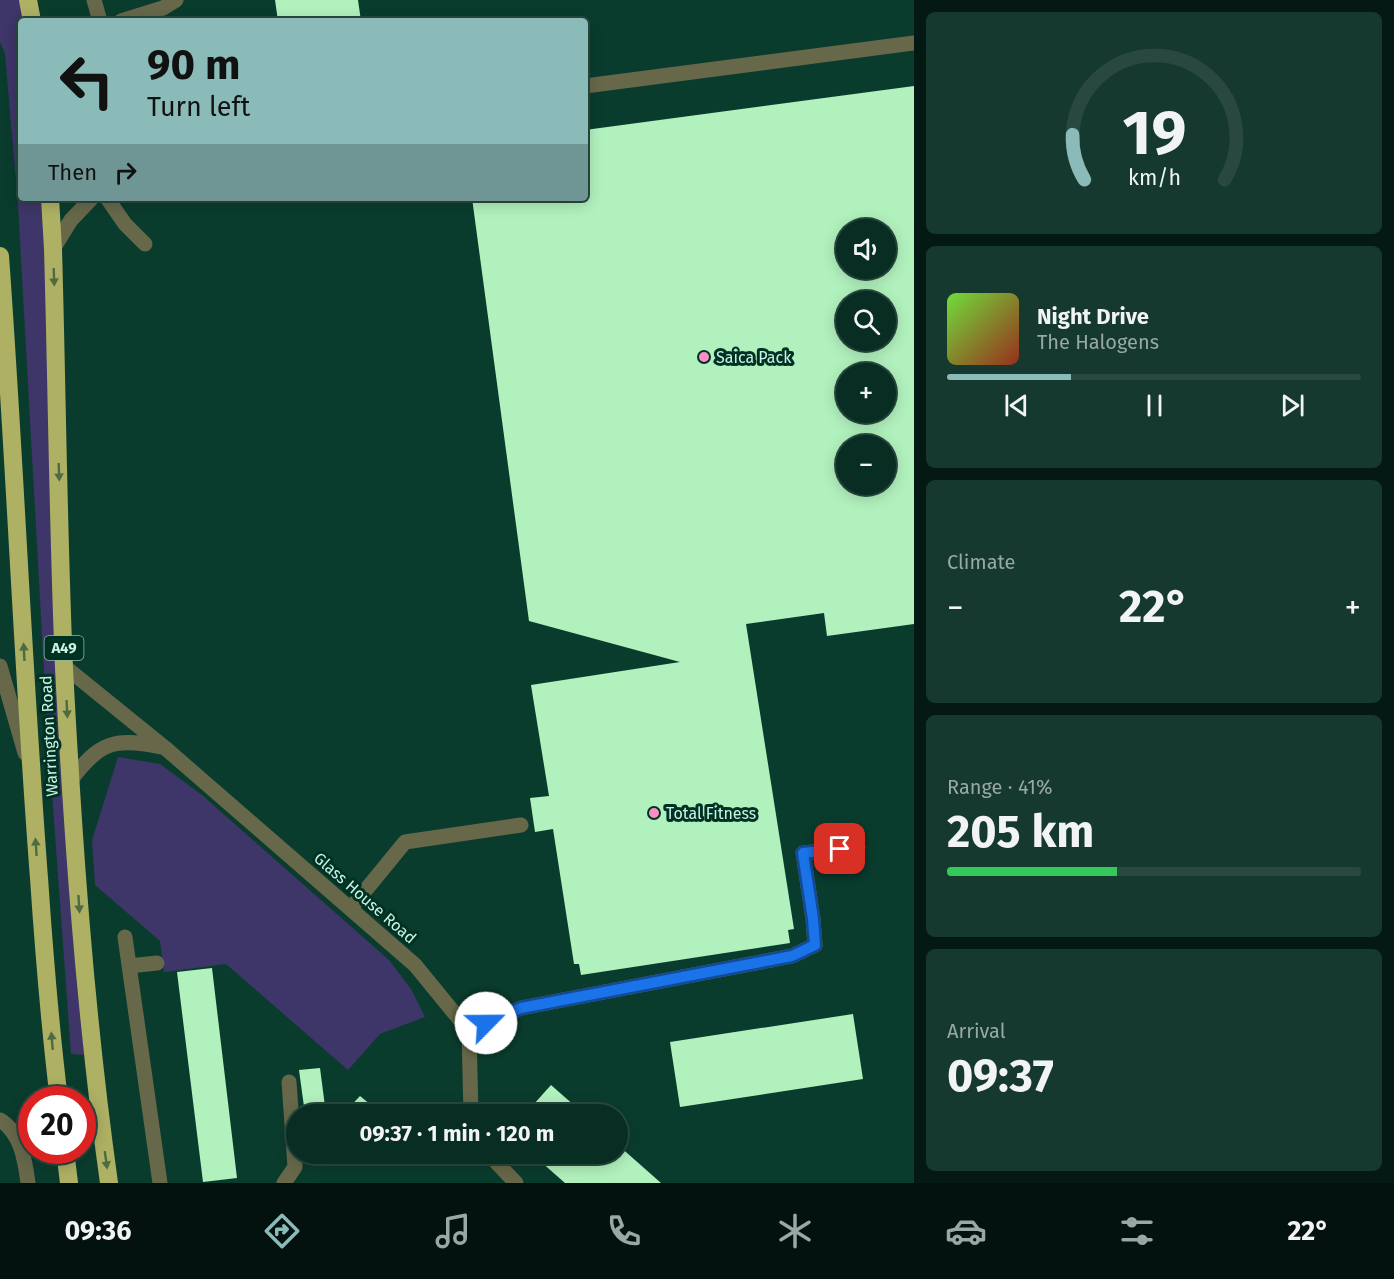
<!DOCTYPE html>
<html lang="en">
<head>
<meta charset="utf-8">
<style>
	:root { --surface:#082d22; --page:#16392f; --text:#f1f3f6; --muted:#98a8a5; --line:#294940; --accent:#8bbbb9 }
	body { margin:0; font-family:"Fira Sans",sans-serif; background:var(--page); color:var(--text); height:100vh; display:flex; flex-direction:column; font-size:22px; white-space:nowrap }
	* { box-sizing:border-box; margin:0 }
	p { font-size:20px; color:var(--muted) }
	.icon { flex:none; width:33px; height:33px; fill:none; stroke:currentColor; stroke-width:2; stroke-linecap:round; stroke-linejoin:round }
	.map { position:relative; flex:1; overflow:hidden }
	.panel { display:flex; flex-direction:column; gap:12px; padding:12px; background:#041913; width:480px }
	.panel>* { flex:none }
	.top-card { position:absolute; left:18px; top:18px; width:570px; height:183px; border-radius:6px; box-shadow:0 3px 15px #0003,0 0 0 2px var(--line); background:#8bbbb9; color:#111; overflow:hidden }
	.buttons { position:absolute; left:836px; top:219px; display:grid; gap:12px }
	.buttons a { display:grid; place-items:center; width:60px; height:60px; border-radius:50%; background:var(--surface); box-shadow:0 3px 15px #0003,0 0 0 2px var(--line); font-size:30px }
	.speed { position:absolute; left:18px; top:1086px; display:flex; gap:12px; font-size:30px; font-weight:700; text-align:center }
	.speed>* { display:grid; place-content:center; width:78px; height:78px; border-radius:50%; background:var(--surface); box-shadow:0 3px 15px #0003,0 0 0 2px var(--line); line-height:1 }
	.speed .limit { border:9px solid #d22; background:#fff; color:#111 }
	.pin { position:absolute; display:grid; place-items:center; width:51px; height:51px; color:#fff; margin:-26px; border-radius:12px; box-shadow:0 3px 9px #0006 }
	.me { position:absolute; width:66px; margin:-33px; rotate:67deg; stroke-linejoin:round; filter:drop-shadow(0 0 4px #0008) }
	.turn { display:flex; align-items:center; gap:21px; height:126px; padding:0 30px; font-size:27px }
	.turn .icon { width:78px; height:78px; stroke-width:2.5 }
	.turn b { display:block; font-size:42px; line-height:51px }
	.then { display:flex; align-items:center; height:57px; padding:0 30px; background:#0003; gap:12px; font-size:22px }
	.big { font-size:45px; font-weight:700; line-height:1.1 }
	.panel .widget { flex:1; display:flex; flex-direction:column; justify-content:center; gap:9px; min-width:0; padding:0 21px; border-radius:9px; background:var(--page) }
	.panel .dial { align-items:center; gap:0 }
	.dial svg { height:156px; overflow:visible; fill:none; stroke:var(--line); stroke-width:7; stroke-linecap:round; text-anchor:middle }
	.dial text { fill:var(--text); stroke:none }
	.song { display:flex; align-items:center; gap:18px }
	.cover { width:72px; height:72px; border-radius:9px; background:linear-gradient(135deg,hsl(100 70% 55%),hsl(10 70% 35%)) }
	.played { height:6px; border-radius:3px; background:linear-gradient(90deg,var(--accent) 30%,var(--line) 30%) }
	.keys { display:flex; justify-content:space-around; direction:ltr }
	.heat { display:flex; justify-content:space-between; align-items:center; font-size:33px; direction:ltr }
	.charge { height:9px; border-radius:4px; background:linear-gradient(90deg,#34c759 41%,var(--line) 0) }
	.trip { position:absolute; left:286px; top:1104px; width:342px; height:60px; border-radius:30px; background:var(--surface); box-shadow:0 3px 15px #0003,0 0 0 2px var(--line); font-weight:700; line-height:60px; text-align:center }
	.dock { display:flex; height:96px; justify-content:space-around; align-items:center; background:#03120e; color:var(--muted) }
	.dock .icon { width:42px; height:42px }
	.dock .current { color:var(--accent) }
	.dock b { font-size:27px; color:var(--text) }
	main { display:flex; flex:1; min-height:0 }
	.map>svg:first-child { display:block }
	.green { fill:#3e3568 }
	.building { fill:#b1f1bd; fill-rule:evenodd }
	.lines { fill:none; stroke-linecap:round; stroke-linejoin:round }
	.lane { stroke:#67684a; stroke-width:15 }
	.street { stroke:#67684a; stroke-width:15 }
	.highway { stroke:#aeb064; stroke-width:18 }
	.oneway { fill:#4e6b41 }
	.route-casing { stroke:#114b97; stroke-width:15 }
	.route { stroke:#1a73e8; stroke-width:10 }
	.poi-dot { fill:#fb8fc4; stroke:#003224; stroke-width:2 }
	.labels { text-anchor:middle; dominant-baseline:central; stroke-width:6; stroke-linejoin:round; paint-order:stroke }
	.shield { fill:#003224; stroke:#8db9aa; stroke-width:1.5 }
	.shield-label { font-size:15px; font-weight:bold; fill:#caf3e3 }
	.poi-label { font-size:16px; fill:#caf3e3; stroke:#003224; text-anchor:start }
	.street-label { font-size:16px; fill:#caf3e3; stroke:#003224 }
</style>
</head>
<body>
<main>
<div class="map">
<svg width="914" height="1183" viewBox="0 0 914 1183">
	<rect width="100%" height="100%" fill="#0a3c2e"/>
	<path class="green" d="M 0,0 L 21,0 L 23,21 L 21,21 L 21,198 L 42,198 L 84,1055 L 71,1054 L 47,724 L 18,205 L 5,54 L 0,42 Z
		M 118,757 L 160,764 L 202,795 L 389,960 L 411,989 L 425,1017 L 380,1034 L 348,1070 L 226,964 L 164,972 L 160,941 L 95,885 L 92,840 Z"/>
	<path class="building" d="M 275,0 L 358,0 L 361,21 L 278,21 Z
		M 914,86 L 914,624 L 827,636 L 824,613 L 746,624 L 794,929 L 788,930 L 790,943 L 581,975 L 579,964 L 574,964 L 553,829 L 535,832 L 530,798 L 549,796 L 531,685 L 680,662 L 529,621 L 472,198 L 585,198 L 585,130 ZM 846,230 L 885,230 L 885,268 L 846,268 ZM 846,302 L 885,302 L 885,340 L 846,340 ZM 846,374 L 885,374 L 885,412 L 846,412 ZM 846,446 L 885,446 L 885,484 L 846,484 Z
		M 212,968 L 237,1178 L 203,1182 L 177,972 Z
		M 853,1014 L 863,1079 L 680,1107 L 670,1042 Z
		M 320,1068 L 326,1114 L 305,1114 L 299,1070 Z
		M 551,1085 L 584,1114 L 525,1114 Z
		M 360,1096 L 382,1114 L 343,1114 Z
		M 618,1145 L 661,1183 L 565,1183 L 532,1154 L 618,1154 Z"/>
	<g class="lines">
		<path class="lane" d="M 585,86 L 914,43
			M 107,198 L 125,224 L 145,244
			M 351,908 L 405,842 L 521,825
			M 469,1031 L 521,1008 L 792,956 L 815,945 L 813,919 L 803,853 L 858,847
			M 0,1120 C 21,1133 25,1160 28,1183
			M 284,1183 L 295,1167 L 289,1082"/>
		<path class="street" d="M 94,0 L 100,21
			M 121,21 L 163,8 L 176,0
			M 53,249 L 71,220 L 92,198
			M 0,666 L 25,753
			M 64,666 L 164,747 L 415,965 L 469,1031 L 471,1114
			M 71,780 C 99,742 115,737 161,747
			M 125,937 L 160,1183
			M 129,966 L 157,963
			M 491,1154 L 497,1163 L 516,1183"/>
		<path class="highway" d="M 28,0 L 32,21
			M 50,198 L 53,249 C 57,388 58,528 64,668 C 73,840 85,1012 109,1183
			M 0,256 C 15,463 23,671 39,878 C 44,952 50,1026 59,1100
			M 65,1150 L 69,1183"/>
	</g>
	<defs><path id="oneway-solid" d="M-6-.8H1V-3.2L6.5 0L1 3.2V.8H-6Z" transform="scale(1.5)"/></defs>
	<g class="oneway">
		<use href="#oneway-solid" transform="translate(54 277) rotate(88)"/>
		<use href="#oneway-solid" transform="translate(59 472) rotate(88)"/>
		<use href="#oneway-solid" transform="translate(24 652) rotate(-93)"/>
		<use href="#oneway-solid" transform="translate(67 709) rotate(87)"/>
		<use href="#oneway-solid" transform="translate(36 847) rotate(-94)"/>
		<use href="#oneway-solid" transform="translate(79 904) rotate(86)"/>
		<use href="#oneway-solid" transform="translate(52 1041) rotate(-95)"/>
		<use href="#oneway-solid" transform="translate(106 1160) rotate(82)"/>
	</g>
	<g class="lines">
		<defs>
			<path id="route" d="M 486,1023 L 521,1008 L 792,956 L 815,945 L 813,919 L 803,853 L 840,849"/>
		</defs>
		<use href="#route" class="route-casing"/>
		<use href="#route" class="route"/>
	</g>
	<g class="poi-dot">
		<circle cx="704" cy="357" r="6"/>
		<circle cx="654" cy="813" r="6"/>
	</g>
	<g class="labels">
		<rect class="shield" x="44.5" y="636" width="39" height="24" rx="4.5"/>
		<g class="shield-label">
			<text x="64" y="648">A49</text>
		</g>
		<g class="poi-label">
			<text x="716" y="357">Saica Pack</text>
			<text x="666" y="813">Total Fitness</text>
		</g>
		<g class="street-label">
			<text transform="translate(49 736) rotate(-93)">Warrington Road</text>
			<text transform="translate(365 898) rotate(41)">Glass House Road</text>
		</g>
	</g>
</svg>
<div class="buttons">
<a><svg class="icon" aria-label="sound" viewBox="0 0 24 24"><path d="M4 9h4l5-4v14l-5-4H4zM17 9q2 3 0 6"/></svg></a>
<a><svg class="icon" aria-label="search" viewBox="0 0 24 24"><circle cx="10" cy="10" r="6"/><path d="M15 15l6 6"/></svg></a>
<a>+</a>
<a>−</a>
</div>
<div class="speed"><div class="limit">20</div></div>
<div class="pin" style="left:840px;top:849px;background:#d93025"><svg class="icon" aria-label="arrive" viewBox="0 0 24 24"><path d="M6 21V4h12l-3 4 3 4H6"/></svg></div>
<svg class="me" style="left:486px;top:1023px" viewBox="-20 -20 40 40"><circle r="19" fill="#fff"/><path d="M0-13L10 11 0 6-10 11z" fill="#1a73e8"/></svg>
<div class="trip">09:37 · 1 min · 120 m</div>
<div class="top-card">
<div class="turn"><svg class="icon" aria-label="left" viewBox="0 0 24 24"><path d="M17 20v-9H6M10 6l-5 5 5 5"/></svg><div><b>90 m</b>Turn left</div></div>
<div class="then">Then<svg class="icon" aria-label="right" viewBox="0 0 24 24"><path d="M7 20v-9h11M14 6l5 5-5 5"/></svg></div>
</div>
</div>
<section class="panel">
<div class="widget dial"><svg viewBox="0 0 100 80">
<path d="M14 69A42 42 0 1 1 86 69"/>
<path d="M14 69A42 42 0 0 1 8 46" stroke="#8bbbb9"/>
<text x="50" y="56" font-size="32" font-weight="700">19</text>
<text x="50" y="72" font-size="11">km/h</text>
</svg></div>
<div class="widget">
<div class="song"><i class="cover"></i><div><b>Night Drive</b><p>The Halogens</p></div></div>
<div class="played"></div>
<div class="keys"><svg class="icon" aria-label="previous" viewBox="0 0 24 24"><path d="M18 5L8 12l10 7zM5 5v14"/></svg><svg class="icon" aria-label="pause" viewBox="0 0 24 24"><path d="M8 5v14M16 5v14"/></svg><svg class="icon" aria-label="next" viewBox="0 0 24 24"><path d="M6 5l10 7-10 7zM19 5v14"/></svg></div>
</div>
<div class="widget"><p>Climate</p>
<div class="heat"><a>−</a><b class="big">22°</b><a>+</a></div>
</div>
<div class="widget"><p>Range · 41%</p><b class="big">205 km</b><div class="charge"></div></div>
<div class="widget"><p>Arrival</p><b class="big">09:37</b></div>
</section>
</main>
<nav class="dock">
<b>09:36</b>
<svg class="icon current" aria-label="directions" viewBox="0 0 24 24"><path d="M12 3l9 9-9 9-9-9zM9 14v-3h6M13 9l2 2-2 2"/></svg>
<svg class="icon" aria-label="music" viewBox="0 0 24 24"><path d="M9 18V5l10-2v13"/><circle cx="6" cy="18" r="3"/><circle cx="16" cy="16" r="3"/></svg>
<svg class="icon" aria-label="phone" viewBox="0 0 24 24"><path d="M5 4h4l2 5-3 2q2 4 5 5l2-3 5 2v4C11 20 4 13 5 4z"/></svg>
<svg class="icon" aria-label="climate" viewBox="0 0 24 24"><path d="M12 3v18M4 7l16 10M4 17L20 7"/></svg>
<svg class="icon" aria-label="car" viewBox="0 0 24 24"><path d="M5 17H2v-5l4-1 3-4h7l3 4 3 1v5h-3M9 17h6M6 11h13"/><circle cx="7" cy="17" r="2"/><circle cx="17" cy="17" r="2"/></svg>
<svg class="icon" aria-label="filters" viewBox="0 0 24 24"><path d="M4 7h16M4 17h16"/><circle cx="9" cy="7" r="2"/><circle cx="15" cy="17" r="2"/></svg>
<b>22°</b>
</nav>
</body>
</html>
